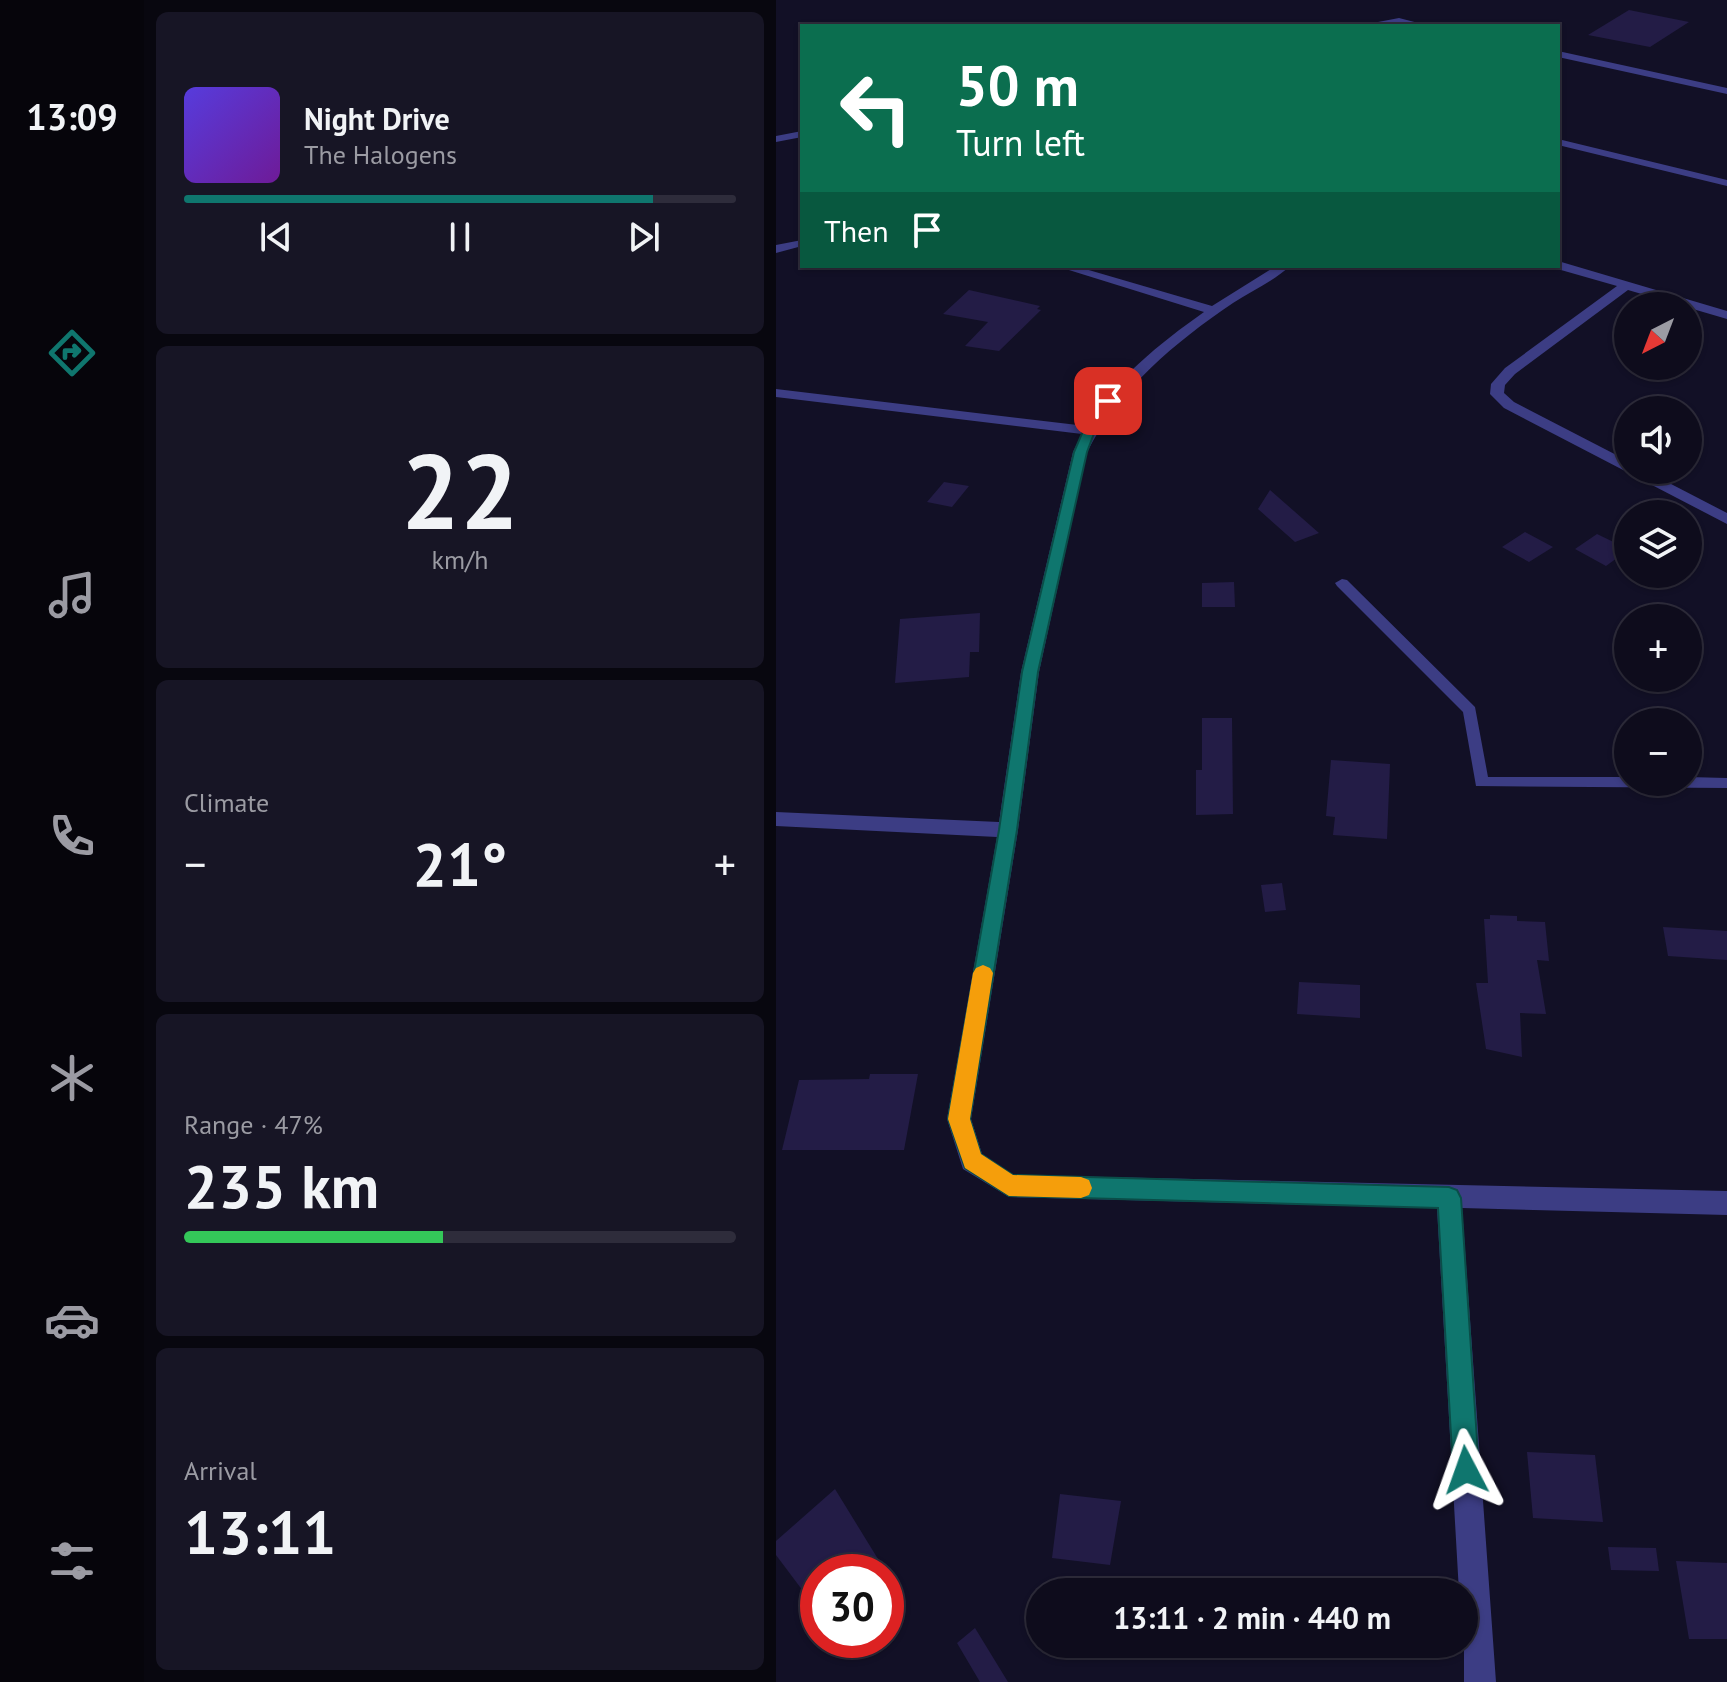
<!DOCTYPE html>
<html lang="en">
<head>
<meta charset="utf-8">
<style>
	:root { --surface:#0e0c1c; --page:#171525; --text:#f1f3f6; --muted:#9b9ba3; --line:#2e2c3b; --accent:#0f766e }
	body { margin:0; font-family:"PT Sans",sans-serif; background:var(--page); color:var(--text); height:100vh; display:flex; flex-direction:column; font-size:30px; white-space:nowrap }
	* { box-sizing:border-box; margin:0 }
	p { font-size:26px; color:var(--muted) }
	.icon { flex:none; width:44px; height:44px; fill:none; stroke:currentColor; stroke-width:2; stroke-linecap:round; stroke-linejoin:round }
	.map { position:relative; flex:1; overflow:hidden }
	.panel { display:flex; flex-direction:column; gap:12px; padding:12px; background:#08070f; width:632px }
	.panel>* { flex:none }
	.guide { position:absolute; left:24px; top:24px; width:760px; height:244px; border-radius:0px; box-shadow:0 2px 6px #0004,0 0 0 2px var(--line); background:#0b6e4f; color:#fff; overflow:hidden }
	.needle { width:52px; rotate:222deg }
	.fabs { position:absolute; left:838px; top:292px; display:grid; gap:16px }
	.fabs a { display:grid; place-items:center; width:88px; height:88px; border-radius:50%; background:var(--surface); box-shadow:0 2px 6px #0004,0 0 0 2px var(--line); font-size:40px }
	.speed { position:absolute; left:24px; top:1554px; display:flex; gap:16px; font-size:40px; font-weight:700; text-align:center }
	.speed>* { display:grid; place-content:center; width:104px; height:104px; border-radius:50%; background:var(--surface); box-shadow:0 2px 6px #0004,0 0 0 2px var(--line); line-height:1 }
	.speed .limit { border:12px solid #d22; background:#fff; color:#111 }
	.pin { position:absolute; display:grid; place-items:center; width:68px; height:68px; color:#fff; margin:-34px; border-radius:16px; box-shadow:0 4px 12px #0006 }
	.me { position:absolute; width:88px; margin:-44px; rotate:356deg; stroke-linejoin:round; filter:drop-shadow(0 0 6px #0008) }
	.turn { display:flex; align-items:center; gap:28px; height:168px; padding:0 24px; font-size:36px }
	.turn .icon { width:104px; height:104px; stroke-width:2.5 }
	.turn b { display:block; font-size:56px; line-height:68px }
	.then { display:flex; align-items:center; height:76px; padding:0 24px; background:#0003; gap:16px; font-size:30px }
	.big { font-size:60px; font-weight:700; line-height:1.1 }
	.panel .card { flex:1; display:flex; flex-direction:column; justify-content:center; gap:12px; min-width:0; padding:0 28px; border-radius:12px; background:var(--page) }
	.panel .dial { align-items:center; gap:0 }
	.dial b { font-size:104px; line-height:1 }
	.song { display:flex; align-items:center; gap:24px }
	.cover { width:96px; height:96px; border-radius:12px; background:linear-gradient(135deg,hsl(250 70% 55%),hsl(280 70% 35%)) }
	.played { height:8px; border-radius:4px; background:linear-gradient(90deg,var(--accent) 85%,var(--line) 85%) }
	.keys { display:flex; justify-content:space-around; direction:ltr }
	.heat { display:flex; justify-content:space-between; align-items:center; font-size:44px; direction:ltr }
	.charge { height:12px; border-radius:6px; background:linear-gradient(90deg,#34c759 47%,var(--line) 0) }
	.trip { position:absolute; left:250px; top:1578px; width:452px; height:80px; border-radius:40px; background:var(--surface); box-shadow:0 2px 6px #0004,0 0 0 2px var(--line); font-weight:700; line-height:80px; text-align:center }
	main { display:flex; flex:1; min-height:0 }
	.tab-bar { display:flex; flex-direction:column; width:144px; justify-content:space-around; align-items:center; background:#06050b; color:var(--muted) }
	.tab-bar .icon { width:56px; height:56px }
	.tab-bar .active { color:var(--accent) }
	.tab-bar b { font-size:36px; color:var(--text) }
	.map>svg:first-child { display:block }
	.building { fill:#231c46 }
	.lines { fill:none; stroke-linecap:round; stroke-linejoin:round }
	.service { fill:#3c3d84; fill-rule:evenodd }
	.minor { fill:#3c3d84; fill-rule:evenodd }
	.route { fill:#0f766e; stroke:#0a4d48; stroke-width:2 }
	.slow { fill:#f59e0b }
</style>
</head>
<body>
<main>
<nav class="tab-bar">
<b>13:09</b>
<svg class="icon active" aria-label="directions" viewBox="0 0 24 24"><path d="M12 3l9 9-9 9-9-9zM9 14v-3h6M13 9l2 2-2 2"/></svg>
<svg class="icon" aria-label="music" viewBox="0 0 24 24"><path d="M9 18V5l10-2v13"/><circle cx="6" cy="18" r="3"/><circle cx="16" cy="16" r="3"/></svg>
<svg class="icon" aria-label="phone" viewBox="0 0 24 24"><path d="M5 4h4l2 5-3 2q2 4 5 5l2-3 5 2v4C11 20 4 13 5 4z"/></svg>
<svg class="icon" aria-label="climate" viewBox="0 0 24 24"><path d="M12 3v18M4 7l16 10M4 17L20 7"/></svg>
<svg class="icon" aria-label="car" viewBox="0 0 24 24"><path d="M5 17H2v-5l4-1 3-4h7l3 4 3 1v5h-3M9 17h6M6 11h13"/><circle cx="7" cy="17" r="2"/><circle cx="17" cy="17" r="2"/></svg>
<svg class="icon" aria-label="filters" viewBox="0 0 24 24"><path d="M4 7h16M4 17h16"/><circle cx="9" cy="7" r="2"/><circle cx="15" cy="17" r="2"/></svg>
</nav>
<section class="panel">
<div class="card">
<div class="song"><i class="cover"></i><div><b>Night Drive</b><p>The Halogens</p></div></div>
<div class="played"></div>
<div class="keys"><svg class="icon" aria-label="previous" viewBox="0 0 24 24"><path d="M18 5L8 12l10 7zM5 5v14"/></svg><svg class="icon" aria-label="pause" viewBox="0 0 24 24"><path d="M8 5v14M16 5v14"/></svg><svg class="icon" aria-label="next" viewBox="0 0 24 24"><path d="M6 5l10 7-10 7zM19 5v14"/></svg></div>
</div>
<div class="card dial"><b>22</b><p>km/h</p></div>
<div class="card"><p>Climate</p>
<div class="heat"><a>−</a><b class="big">21°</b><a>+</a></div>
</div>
<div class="card"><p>Range · 47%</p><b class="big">235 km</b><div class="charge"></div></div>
<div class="card"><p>Arrival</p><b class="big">13:11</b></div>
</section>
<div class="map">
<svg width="951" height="1682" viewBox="0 0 951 1682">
	<rect width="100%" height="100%" fill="#121026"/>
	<path class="building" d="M 853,10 L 913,22 L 874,47 L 812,35 Z
		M 193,290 L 264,306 L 261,309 L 265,310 L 223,351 L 189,346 L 212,322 L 167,314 Z
		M 168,482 L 193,486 L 176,507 L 151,502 Z
		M 494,490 L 543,533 L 519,542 L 482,509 Z
		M 749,532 L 777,547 L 753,562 L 726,547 Z
		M 821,534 L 852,549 L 852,550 L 830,566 L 799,549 Z
		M 458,582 L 459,607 L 426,607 L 426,583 Z
		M 204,613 L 203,652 L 194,652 L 193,677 L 119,683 L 124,619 Z
		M 426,718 L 456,718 L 457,814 L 420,815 L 420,770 L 426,770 Z
		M 555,760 L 614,764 L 611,839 L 557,835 L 559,817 L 550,816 Z
		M 506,883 L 510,910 L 489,912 L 485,885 Z
		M 714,915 L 741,916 L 741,921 L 769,922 L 773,961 L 761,960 L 770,1014 L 744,1013 L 746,1057 L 710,1049 L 700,983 L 712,983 L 708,919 L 714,919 Z
		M 887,927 L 951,931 L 951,960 L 892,956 Z
		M 523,982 L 584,985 L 584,1018 L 521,1014 Z
		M 94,1074 L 142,1074 L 128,1150 L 6,1150 L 23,1080 L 93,1079 Z
		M 751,1452 L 819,1455 L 827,1522 L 757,1518 Z
		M 59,1489 L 110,1572 L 42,1572 L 42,1611 L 0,1555 L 0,1541 Z
		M 284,1494 L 345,1501 L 334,1565 L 276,1558 Z
		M 832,1547 L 880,1548 L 883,1571 L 835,1570 Z
		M 900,1561 L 951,1563 L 951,1639 L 913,1639 Z
		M 199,1628 L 232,1682 L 204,1682 L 181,1643 Z"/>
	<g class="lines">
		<path class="service" d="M 566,579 L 571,580 L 699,707 L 712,777 L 852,777 L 852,782 L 912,782 L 912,777 L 951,778 L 951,788 L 700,786 L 687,712 L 561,586 L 559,583 Z"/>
		<path class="minor" d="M 623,18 L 654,26 L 623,24 L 581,26 Z
			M 782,51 L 951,88 L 951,94 L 782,57 Z
			M 26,131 L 26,137 L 0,142 L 0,136 Z
			M 782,139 L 951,180 L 951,186 L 782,145 Z
			M 26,240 L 26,246 L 0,253 L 0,245 Z
			M 782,261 L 951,311 L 951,319 L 852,290 L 739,374 L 729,385 L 728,393 L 738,402 L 852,461 L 852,470 L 868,470 L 951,513 L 951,524 L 728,408 L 714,394 L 715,384 L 729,368 L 841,286 L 778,268 L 782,266 Z
			M 280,266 L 299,266 L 436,306 L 500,266 L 514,266 C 498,281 475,291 457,303 C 398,343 344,388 311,452 L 263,672 L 242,830 L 195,1119 L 206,1154 L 237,1175 L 951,1191 L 951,1215 L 686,1208 L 720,1682 L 688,1682 L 688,1592 L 683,1592 L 661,1208 L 233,1197 L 187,1169 L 171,1119 L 221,837 L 0,826 L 0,812 L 223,822 L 245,672 L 297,452 L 306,434 L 0,397 L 0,389 L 310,426 C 338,380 384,343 428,312 Z"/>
	</g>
	<path class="route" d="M 328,399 L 339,401 L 319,431 L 311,452 L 262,672 L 241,830 L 194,1119 L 205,1154 L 237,1175 L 673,1187 L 681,1190 L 685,1198 L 703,1470 L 699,1479 L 690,1483 L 681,1479 L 677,1470 L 662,1208 L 233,1196 L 189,1168 L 172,1119 L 223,830 L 246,672 L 298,452 L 307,431 Z"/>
	<path class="slow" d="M 207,965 L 214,968 L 217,973 L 194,1119 L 205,1154 L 237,1175 L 305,1177 L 313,1180 L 316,1188 L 313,1195 L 305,1198 L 233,1196 L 189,1168 L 172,1119 L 197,973 L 200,968 Z"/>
</svg>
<div class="fabs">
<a><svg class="needle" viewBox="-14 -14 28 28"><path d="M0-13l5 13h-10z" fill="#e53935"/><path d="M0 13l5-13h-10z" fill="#9b9ba3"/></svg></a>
<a><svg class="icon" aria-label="sound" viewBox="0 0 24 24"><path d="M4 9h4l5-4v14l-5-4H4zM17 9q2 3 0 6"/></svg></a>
<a><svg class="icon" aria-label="layers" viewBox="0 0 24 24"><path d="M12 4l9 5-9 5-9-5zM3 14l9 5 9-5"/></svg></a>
<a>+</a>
<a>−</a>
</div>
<div class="speed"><div class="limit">30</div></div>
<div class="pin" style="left:332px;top:401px;background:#d93025"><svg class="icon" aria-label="arrive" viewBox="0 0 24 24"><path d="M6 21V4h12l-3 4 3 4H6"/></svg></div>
<svg class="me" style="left:690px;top:1470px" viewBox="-20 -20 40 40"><path d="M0-17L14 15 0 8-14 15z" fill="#0f766e" stroke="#fff" stroke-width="4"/></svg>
<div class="trip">13:11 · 2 min · 440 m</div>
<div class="guide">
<div class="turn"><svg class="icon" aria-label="left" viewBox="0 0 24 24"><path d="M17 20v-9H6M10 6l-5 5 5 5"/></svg><div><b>50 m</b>Turn left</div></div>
<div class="then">Then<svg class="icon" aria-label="arrive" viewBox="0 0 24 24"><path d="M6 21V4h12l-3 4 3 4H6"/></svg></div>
</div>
</div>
</main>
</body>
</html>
